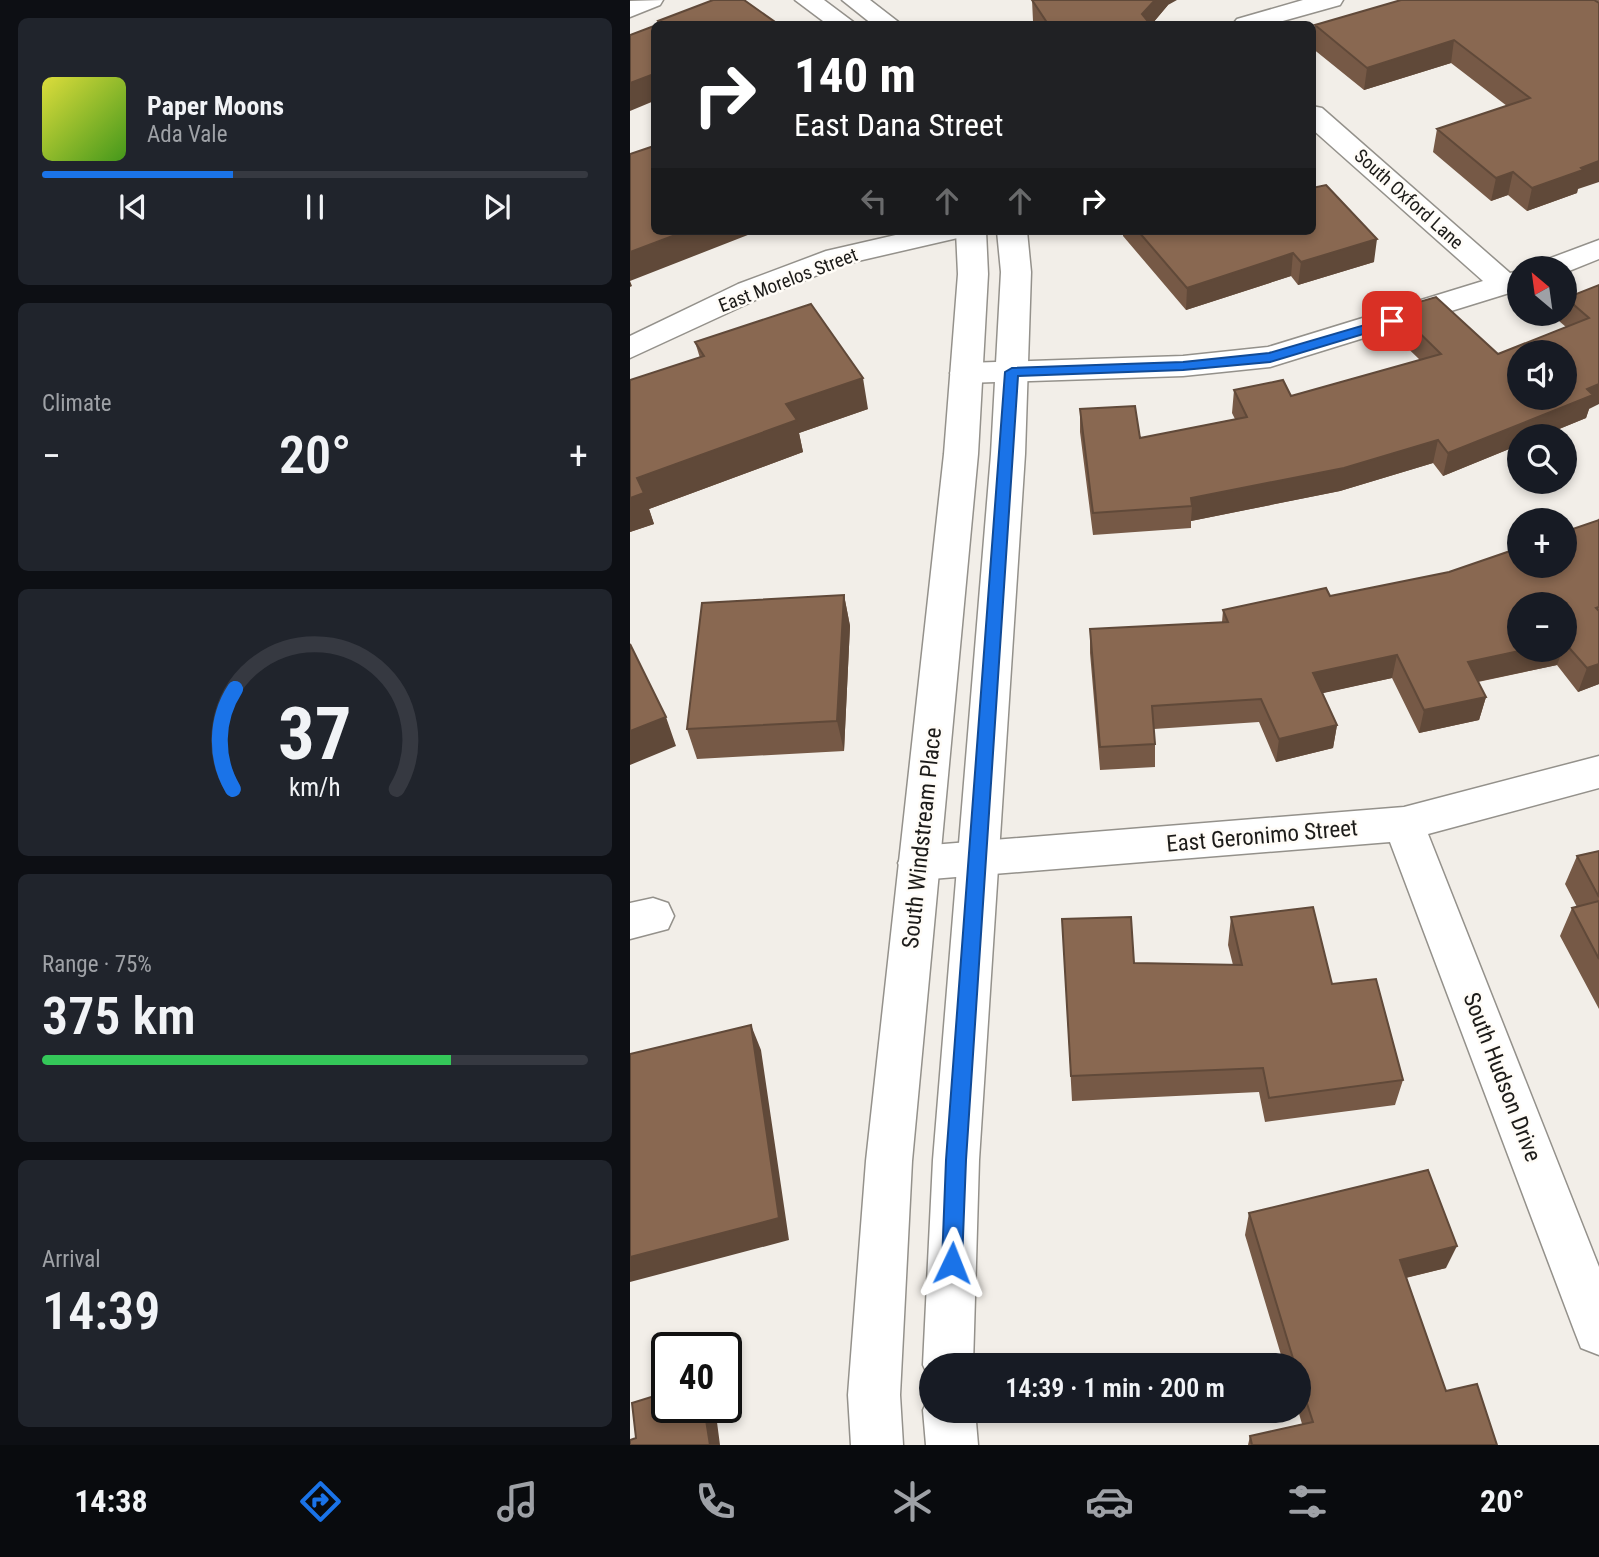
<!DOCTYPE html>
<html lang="en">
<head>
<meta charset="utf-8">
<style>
	:root { --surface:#171b24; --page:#20242c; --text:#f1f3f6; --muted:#9ea1a6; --line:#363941; --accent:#1a73e8 }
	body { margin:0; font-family:"Roboto Condensed",sans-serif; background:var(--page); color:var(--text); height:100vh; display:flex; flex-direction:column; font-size:26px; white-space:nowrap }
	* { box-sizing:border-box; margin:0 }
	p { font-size:23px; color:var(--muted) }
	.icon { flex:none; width:38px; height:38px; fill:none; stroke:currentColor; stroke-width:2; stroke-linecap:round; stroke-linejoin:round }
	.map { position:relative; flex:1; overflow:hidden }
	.side { display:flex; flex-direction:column; gap:18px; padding:18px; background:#0d0f14; width:630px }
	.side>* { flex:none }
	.banner { position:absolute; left:21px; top:21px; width:665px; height:214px; border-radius:10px; box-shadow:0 4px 10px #0003; background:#202124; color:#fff; overflow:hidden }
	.needle { width:46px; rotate:331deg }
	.tools { position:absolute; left:877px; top:256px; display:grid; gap:14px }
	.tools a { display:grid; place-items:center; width:70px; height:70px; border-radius:50%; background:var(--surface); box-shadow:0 4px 10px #0003; font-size:35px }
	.speed { position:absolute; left:21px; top:1332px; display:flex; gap:14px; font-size:35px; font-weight:700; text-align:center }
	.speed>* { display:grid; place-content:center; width:91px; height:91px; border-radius:50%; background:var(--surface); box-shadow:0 4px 10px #0003; line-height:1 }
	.speed .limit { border:4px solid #111; border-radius:10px; background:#fff; color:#111 }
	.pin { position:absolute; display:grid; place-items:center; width:60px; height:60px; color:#fff; margin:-30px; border-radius:14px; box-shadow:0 4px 10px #0006 }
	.me { position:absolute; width:77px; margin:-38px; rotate:2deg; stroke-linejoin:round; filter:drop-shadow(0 0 5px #0008) }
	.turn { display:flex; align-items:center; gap:24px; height:147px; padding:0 28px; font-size:32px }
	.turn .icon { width:91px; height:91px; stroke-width:2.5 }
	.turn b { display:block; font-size:49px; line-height:60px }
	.lanes { display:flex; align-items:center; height:66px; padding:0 28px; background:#0003; justify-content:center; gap:35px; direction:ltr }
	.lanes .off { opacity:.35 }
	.big { font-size:52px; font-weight:600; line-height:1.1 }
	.side .tile { flex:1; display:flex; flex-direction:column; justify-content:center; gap:10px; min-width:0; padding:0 24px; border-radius:10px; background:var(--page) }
	.side .dial { align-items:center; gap:0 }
	.dial svg { height:182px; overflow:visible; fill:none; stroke:var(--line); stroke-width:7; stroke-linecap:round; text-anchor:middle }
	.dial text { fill:var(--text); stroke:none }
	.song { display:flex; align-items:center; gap:21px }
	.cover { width:84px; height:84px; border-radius:10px; background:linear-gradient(135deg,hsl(60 70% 55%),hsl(100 70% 35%)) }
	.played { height:7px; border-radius:4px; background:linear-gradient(90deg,var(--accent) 35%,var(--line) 35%) }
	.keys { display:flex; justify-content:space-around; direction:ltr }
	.heat { display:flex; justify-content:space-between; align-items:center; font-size:38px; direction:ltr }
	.charge { height:10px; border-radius:5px; background:linear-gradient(90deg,#34c759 75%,var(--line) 0) }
	.trip { position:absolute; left:289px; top:1353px; width:392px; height:70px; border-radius:35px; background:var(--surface); box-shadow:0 4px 10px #0003; font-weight:600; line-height:70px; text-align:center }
	.tab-bar { display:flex; height:112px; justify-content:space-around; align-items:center; background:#090b0e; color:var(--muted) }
	.tab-bar .icon { width:49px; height:49px }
	.tab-bar .on { color:var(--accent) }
	.tab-bar b { font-size:32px; color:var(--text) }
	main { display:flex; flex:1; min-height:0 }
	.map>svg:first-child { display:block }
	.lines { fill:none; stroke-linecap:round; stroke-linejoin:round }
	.minor-casing { stroke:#94918b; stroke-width:3 }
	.tertiary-casing { stroke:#94918b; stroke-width:3 }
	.minor { fill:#fff; fill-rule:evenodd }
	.tertiary { fill:#fff; fill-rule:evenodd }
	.wall { fill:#765946; fill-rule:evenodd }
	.shaded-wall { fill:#604939 }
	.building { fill:#896851; stroke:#604939; stroke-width:2; fill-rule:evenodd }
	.route { fill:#1a73e8; stroke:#114b97; stroke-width:2 }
	.labels { text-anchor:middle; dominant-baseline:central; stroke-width:5; stroke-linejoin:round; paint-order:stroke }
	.far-street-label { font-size:19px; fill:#1c1b19; stroke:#fffcf7 }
	.street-label { font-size:23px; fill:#1c1b19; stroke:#fffcf7 }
</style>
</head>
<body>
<main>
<section class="side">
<div class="tile">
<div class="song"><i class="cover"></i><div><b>Paper Moons</b><p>Ada Vale</p></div></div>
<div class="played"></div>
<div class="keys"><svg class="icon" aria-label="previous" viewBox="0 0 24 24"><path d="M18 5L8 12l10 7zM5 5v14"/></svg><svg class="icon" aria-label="pause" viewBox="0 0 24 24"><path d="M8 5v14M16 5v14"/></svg><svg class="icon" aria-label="next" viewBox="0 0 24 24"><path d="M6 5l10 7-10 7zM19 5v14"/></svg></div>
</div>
<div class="tile"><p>Climate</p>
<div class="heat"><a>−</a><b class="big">20°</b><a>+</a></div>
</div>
<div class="tile dial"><svg viewBox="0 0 100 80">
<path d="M14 69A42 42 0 1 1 86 69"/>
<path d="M14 69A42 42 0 0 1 15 25" stroke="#1a73e8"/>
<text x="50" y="56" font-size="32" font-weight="700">37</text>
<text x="50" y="72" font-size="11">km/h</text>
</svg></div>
<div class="tile"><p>Range · 75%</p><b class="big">375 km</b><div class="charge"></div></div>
<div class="tile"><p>Arrival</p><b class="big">14:39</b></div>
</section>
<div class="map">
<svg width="969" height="1445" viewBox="0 0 969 1445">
	<rect width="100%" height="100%" fill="#f2eee8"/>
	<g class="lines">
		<defs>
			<path id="minor" d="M 33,0 L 30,5 L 0,17 L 0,1 Z
				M 673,0 L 713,0 L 710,5 L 642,24 L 603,24 L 607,19 Z
				M 682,106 L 692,108 L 880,273 L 889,271 L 889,290 L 640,367 L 553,376 L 336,383 L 325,380 L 320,373 L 325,366 L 336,363 L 553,356 L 638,347 L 853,281 L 682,129 Z
				M 283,231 L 337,231 L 332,237 L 215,264 L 130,298 L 0,358 L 0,336 L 108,284 L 196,251 Z
				M 969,240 L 969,259 L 934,273 L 934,268 L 906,268 L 910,262 Z
				M 969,756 L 969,788 L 798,834 L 969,1267 L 969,1355 L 951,1348 L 944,1330 L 760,842 L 289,880 L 274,875 L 268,863 L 274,851 L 289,846 L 774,807 Z
				M 23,898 L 38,903 L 44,916 L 38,929 L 0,939 L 0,903 Z"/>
			<path id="tertiary" d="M 165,0 L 194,0 L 226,24 L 197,24 Z
				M 212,0 L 240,0 L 271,24 L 242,24 Z
				M 326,231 L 356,231 L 358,274 L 348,454 L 282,1161 L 270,1395 L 273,1445 L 221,1445 L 218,1395 L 236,1161 L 314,454 L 328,274 Z
				M 367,231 L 397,231 L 401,272 L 395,454 L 349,1160 L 343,1365 L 301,1365 L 301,1383 L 293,1365 L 303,1160 L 361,454 L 371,272 Z
				M 301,1392 L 301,1410 L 345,1410 L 348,1445 L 296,1445 L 293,1410 Z"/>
		</defs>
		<use href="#minor" class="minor-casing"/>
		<use href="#tertiary" class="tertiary-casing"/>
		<use href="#minor" class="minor"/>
		<use href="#tertiary" class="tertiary"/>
	</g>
	<path class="wall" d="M 402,0 L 538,5 L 522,24 L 405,24 L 403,21 Z
		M 969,0 L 947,193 L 897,211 L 878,195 L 861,201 L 803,152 L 807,129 L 877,106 L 821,63 L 734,90 L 682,48 L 685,25 Z
		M 493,231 L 682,231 L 744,262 L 668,285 L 661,276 L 556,310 L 493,236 Z
		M 969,285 L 959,409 L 956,418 L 912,436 L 889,436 L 889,445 L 813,476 L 803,463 L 710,491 L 561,521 L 561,528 L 463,535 L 450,432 L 450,409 L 510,438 L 605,419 L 602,413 L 604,390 L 661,396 L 790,360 L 761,332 L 765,309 L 868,354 L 936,327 L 929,321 L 931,313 L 934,313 L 936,298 Z
		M 65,342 L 238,409 L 169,433 L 173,452 L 19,509 L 24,524 L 0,532 L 0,380 L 70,358 Z
		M 969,518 L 969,684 L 948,692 L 927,665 L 848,682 L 856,697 L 849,720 L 789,733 L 762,678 L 692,693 L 707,725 L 703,748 L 646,762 L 629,722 L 524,729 L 525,744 L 525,767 L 470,770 L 460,653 L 460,629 L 592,622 L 593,610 L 700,596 L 819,572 L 968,521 ZM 934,604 L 934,649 L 889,649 Z
		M 214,595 L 220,626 L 214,751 L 67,759 L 57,729 Z
		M 969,851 L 969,1009 L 930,936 L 942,908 L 947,907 L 935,884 L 947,856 Z
		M 601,917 L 702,984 L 773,1080 L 765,1105 L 635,1122 L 629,1092 L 442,1101 L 432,919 L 504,963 L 603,965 L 598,945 Z
		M 619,1213 L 816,1268 L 776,1278 L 816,1391 L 867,1445 L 618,1445 L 620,1436 L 672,1424 L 668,1410 L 668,1365 L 654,1365 L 615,1235 Z"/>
	<path class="shaded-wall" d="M 525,0 L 547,0 L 538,5 L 522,24 L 512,24 L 512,14 Z
		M 824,40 L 821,63 L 734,90 L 737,68 Z
		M 24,74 L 24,101 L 0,111 L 0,83 Z
		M 969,161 L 969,182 L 948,189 L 947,193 L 897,211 L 902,188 Z
		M 883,172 L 878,195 L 861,201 L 866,178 Z
		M 56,231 L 128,231 L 0,281 L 2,286 L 0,287 L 0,252 Z
		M 747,239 L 744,262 L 668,285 L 671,262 Z
		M 663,253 L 661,276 L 556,310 L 557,288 Z
		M 233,378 L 238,409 L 169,433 L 173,452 L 19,509 L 24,524 L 0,532 L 0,498 L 7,478 L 156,404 Z
		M 969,384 L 969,404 L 959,409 L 956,418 L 912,436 L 889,436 L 889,445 L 813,476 L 818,453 Z
		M 808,440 L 803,463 L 710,491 L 561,521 L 562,506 L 561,498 Z
		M 214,595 L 220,626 L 214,751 L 207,721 Z
		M 898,649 L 933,649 L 927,665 L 831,685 L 838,662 Z
		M 767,655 L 762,678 L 680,696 L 683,673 Z
		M 969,664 L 969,684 L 948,692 L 957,668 Z
		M 856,697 L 849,720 L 789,733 L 794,710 Z
		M 36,717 L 46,746 L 0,765 L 0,731 Z
		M 707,725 L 703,748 L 646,762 L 649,739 Z
		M 121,1025 L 131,1050 L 159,1240 L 0,1282 L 0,1257 Z
		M 827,1246 L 816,1268 L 762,1281 L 770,1260 Z
		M 74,1407 L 85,1407 L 90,1445 L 80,1445 Z"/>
	<path class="building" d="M 83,0 L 114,0 L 148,24 L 29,24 L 31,24 L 28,21 Z
		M 402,0 L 525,0 L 512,14 L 520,24 L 418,24 Z
		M 771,0 L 964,0 L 969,3 L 969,161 L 951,168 L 953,170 L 902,188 L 883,172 L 866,178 L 807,129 L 900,98 L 824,40 L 737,68 L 685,25 Z
		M 24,26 L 24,74 L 0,83 L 0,35 Z
		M 24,146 L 24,231 L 56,231 L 0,252 L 0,154 Z
		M 696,185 L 747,239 L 671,262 L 663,253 L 557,288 L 508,231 L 682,231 L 682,188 Z
		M 969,285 L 969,384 L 957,389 L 963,395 L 818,453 L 808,440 L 714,468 L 561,498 L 562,506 L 463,513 L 450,409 L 505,406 L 510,438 L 617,417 L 604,390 L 653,380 L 661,396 L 811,354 L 765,309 L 806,297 L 868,354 L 959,318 L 936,298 ZM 889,352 L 934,352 L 934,397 L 889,397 Z
		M 181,304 L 233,378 L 156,404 L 167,420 L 7,478 L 14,493 L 0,498 L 0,380 L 74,356 L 65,342 Z
		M 969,520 L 969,607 L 966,608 L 969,611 L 969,664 L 957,668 L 934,642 L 934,604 L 889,604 L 889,649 L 898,649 L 838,662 L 856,697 L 794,710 L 767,655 L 683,673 L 707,725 L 649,739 L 631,699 L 522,706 L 525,744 L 470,747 L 460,629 L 598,622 L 593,610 L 696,588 L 700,596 L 819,572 L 889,548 L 889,565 L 934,565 L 934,532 Z
		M 214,595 L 207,721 L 57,729 L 72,603 Z
		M 0,644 L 36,717 L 0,731 Z
		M 969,851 L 969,897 L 947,856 Z
		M 969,901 L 969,959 L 942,908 Z
		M 683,907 L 702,984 L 746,979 L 773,1080 L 639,1098 L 633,1068 L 441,1076 L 432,919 L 501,917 L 504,963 L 612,965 L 601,917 Z
		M 121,1025 L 149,1218 L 0,1257 L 0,1054 Z
		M 798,1170 L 827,1246 L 770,1260 L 816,1391 L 847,1384 L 867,1445 L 622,1445 L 620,1436 L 683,1422 L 668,1376 L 668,1365 L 665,1365 L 619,1213 Z
		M 37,1392 L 37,1407 L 74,1407 L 80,1445 L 0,1445 L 0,1440 L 6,1438 L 2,1403 Z"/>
	<path class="route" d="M 762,317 L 769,321 L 767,324 L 640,362 L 553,370 L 388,376 L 336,1160 L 332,1263 L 329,1270 L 322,1273 L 315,1270 L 312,1263 L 316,1160 L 375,372 L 382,368 L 553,362 L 639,353 Z"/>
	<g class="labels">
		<g class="far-street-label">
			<text transform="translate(779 199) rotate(42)">South Oxford Lane</text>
			<text transform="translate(158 280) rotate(-21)">East Morelos Street</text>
		</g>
		<g class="street-label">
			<text transform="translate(632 836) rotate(-5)">East Geronimo Street</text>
			<text transform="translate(292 838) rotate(-84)">South Windstream Place</text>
			<text transform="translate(872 1077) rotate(69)">South Hudson Drive</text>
		</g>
	</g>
</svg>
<div class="tools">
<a><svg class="needle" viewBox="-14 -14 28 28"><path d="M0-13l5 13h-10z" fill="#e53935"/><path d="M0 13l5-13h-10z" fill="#9ea1a6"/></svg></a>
<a><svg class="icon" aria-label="sound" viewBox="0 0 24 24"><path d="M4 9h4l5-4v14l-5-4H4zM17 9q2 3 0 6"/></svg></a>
<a><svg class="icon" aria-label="search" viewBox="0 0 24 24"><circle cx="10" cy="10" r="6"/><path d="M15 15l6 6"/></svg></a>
<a>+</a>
<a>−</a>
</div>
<div class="speed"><div class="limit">40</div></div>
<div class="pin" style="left:762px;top:321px;background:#d93025"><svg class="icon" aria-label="arrive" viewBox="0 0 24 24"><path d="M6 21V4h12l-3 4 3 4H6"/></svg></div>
<svg class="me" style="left:322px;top:1263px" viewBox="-20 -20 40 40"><path d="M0-17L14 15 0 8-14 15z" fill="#1a73e8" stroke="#fff" stroke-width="4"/></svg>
<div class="trip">14:39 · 1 min · 200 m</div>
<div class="banner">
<div class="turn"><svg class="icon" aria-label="right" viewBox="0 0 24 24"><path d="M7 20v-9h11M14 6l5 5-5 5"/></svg><div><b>140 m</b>East Dana Street</div></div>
<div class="lanes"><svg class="icon off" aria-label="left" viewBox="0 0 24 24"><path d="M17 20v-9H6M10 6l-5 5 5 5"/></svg><svg class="icon off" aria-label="ahead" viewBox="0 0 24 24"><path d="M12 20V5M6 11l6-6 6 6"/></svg><svg class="icon off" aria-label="ahead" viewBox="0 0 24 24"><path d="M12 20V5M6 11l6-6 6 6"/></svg><svg class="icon" aria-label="right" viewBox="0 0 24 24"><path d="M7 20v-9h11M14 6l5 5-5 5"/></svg></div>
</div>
</div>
</main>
<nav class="tab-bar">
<b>14:38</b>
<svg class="icon on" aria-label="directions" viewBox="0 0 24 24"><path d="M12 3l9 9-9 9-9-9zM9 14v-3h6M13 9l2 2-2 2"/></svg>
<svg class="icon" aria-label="music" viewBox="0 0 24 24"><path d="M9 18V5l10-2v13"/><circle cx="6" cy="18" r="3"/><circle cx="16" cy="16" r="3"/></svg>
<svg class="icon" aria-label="phone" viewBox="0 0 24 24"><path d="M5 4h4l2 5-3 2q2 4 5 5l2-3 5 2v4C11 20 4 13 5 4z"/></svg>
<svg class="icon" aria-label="climate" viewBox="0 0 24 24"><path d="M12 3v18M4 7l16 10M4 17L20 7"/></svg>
<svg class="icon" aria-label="car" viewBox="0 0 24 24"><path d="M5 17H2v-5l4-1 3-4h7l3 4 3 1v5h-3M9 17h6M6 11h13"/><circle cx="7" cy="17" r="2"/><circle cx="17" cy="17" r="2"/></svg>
<svg class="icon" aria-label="filters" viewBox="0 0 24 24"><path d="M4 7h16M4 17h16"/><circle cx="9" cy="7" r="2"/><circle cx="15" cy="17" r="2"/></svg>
<b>20°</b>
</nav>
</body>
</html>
